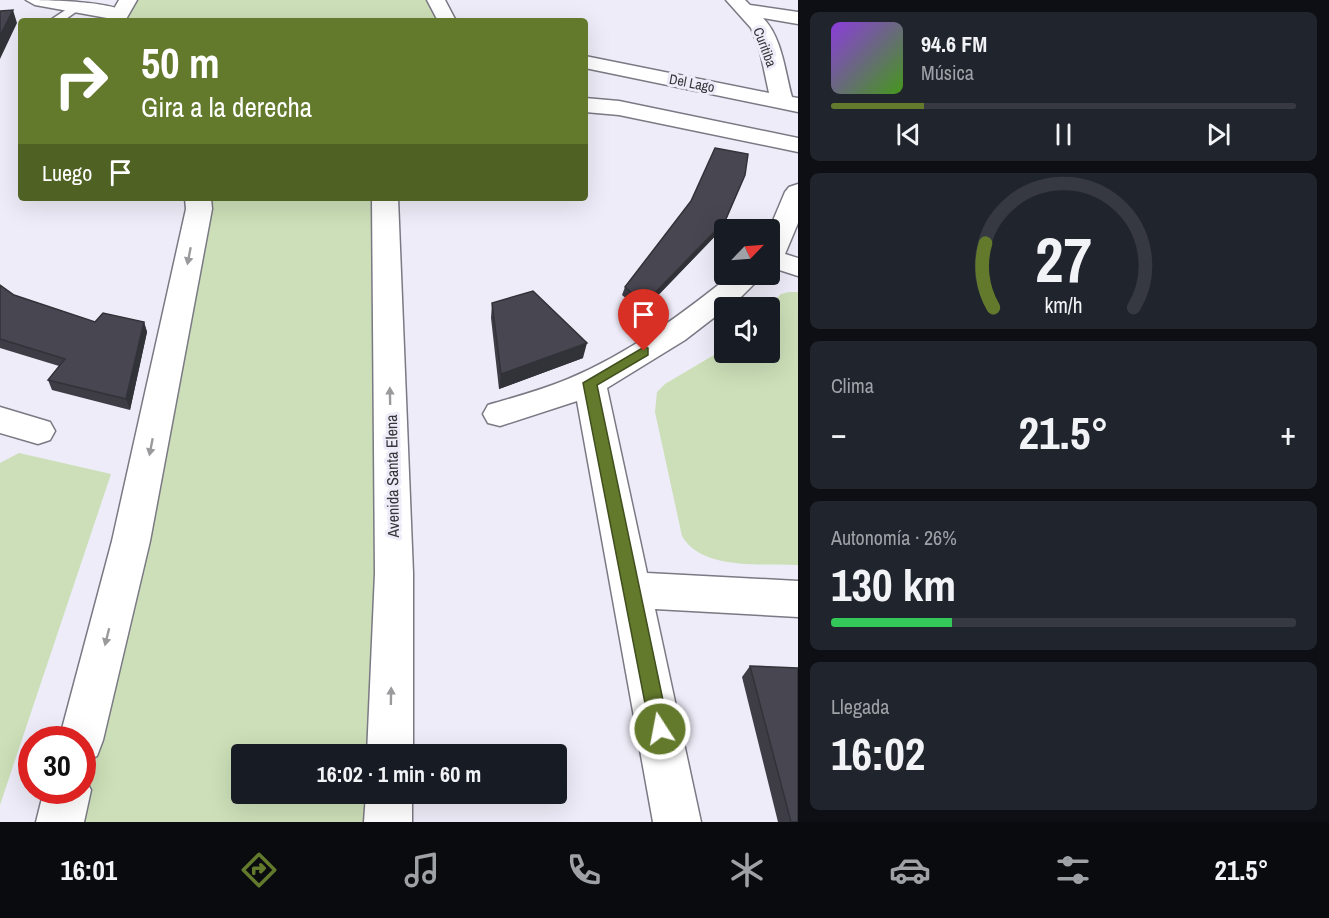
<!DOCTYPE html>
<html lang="es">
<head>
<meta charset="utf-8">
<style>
	:root { --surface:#171b24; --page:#20242c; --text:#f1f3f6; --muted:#9ea1a6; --line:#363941; --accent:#637a2c }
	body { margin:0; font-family:"Archivo Narrow",sans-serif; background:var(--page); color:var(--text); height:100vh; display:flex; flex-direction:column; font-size:22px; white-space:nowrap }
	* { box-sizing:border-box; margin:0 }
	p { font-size:20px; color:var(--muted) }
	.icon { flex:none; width:33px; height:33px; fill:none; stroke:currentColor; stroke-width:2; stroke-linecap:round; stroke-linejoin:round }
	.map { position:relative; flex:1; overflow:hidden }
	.side { display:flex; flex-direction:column; gap:12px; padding:12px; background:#0d0f14; width:531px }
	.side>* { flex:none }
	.hud { position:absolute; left:18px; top:18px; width:570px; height:183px; border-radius:6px; box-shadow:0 6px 24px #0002; background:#637a2c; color:#fff; overflow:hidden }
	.needle { width:39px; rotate:65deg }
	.tools { position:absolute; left:714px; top:219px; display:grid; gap:12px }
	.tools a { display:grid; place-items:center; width:66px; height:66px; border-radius:6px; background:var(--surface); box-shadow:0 6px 24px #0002; font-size:30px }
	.speed { position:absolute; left:18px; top:726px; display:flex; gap:12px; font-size:30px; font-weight:700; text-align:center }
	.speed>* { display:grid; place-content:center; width:78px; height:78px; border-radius:50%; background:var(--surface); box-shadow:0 6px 24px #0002; line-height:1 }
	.speed .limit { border:9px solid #d22; background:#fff; color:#111 }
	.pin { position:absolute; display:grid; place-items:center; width:51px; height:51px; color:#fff; margin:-62px -26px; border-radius:50% 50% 50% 0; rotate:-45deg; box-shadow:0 0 6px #0007 }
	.pin .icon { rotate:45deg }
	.me { position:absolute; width:66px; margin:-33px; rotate:349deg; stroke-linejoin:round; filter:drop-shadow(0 0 4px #0008) }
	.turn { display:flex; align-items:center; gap:21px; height:126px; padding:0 24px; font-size:27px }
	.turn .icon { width:78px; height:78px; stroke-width:2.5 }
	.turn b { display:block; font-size:42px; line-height:51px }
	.then { display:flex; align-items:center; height:57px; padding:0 24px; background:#0003; gap:12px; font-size:22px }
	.big { font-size:45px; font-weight:700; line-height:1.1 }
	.side .tile { flex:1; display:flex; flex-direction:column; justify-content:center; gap:9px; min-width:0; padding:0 21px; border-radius:9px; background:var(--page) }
	.side .dial { align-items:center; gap:0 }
	.dial svg { height:156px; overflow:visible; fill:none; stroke:var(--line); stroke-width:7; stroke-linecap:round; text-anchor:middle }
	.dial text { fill:var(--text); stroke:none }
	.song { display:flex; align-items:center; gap:18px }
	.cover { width:72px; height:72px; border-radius:9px; background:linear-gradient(135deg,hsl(270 70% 55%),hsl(100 70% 35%)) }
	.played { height:6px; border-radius:3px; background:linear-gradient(90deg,var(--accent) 20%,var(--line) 20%) }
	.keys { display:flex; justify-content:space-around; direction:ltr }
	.heat { display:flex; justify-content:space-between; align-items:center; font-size:33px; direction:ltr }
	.charge { height:9px; border-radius:4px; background:linear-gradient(90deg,#34c759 26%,var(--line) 0) }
	.trip { position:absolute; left:231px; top:744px; width:336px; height:60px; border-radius:6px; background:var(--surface); box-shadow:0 6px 24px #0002; font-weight:700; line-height:60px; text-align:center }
	.menu { display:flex; height:96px; justify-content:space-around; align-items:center; background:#090b0e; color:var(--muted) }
	.menu .icon { width:42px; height:42px }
	.menu .current { color:var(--accent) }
	.menu b { font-size:27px; color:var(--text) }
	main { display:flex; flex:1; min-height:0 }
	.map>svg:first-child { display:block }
	.green { fill:#ccdfb8 }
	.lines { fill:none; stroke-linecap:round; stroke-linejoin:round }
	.lane-casing { stroke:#7a7984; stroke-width:3 }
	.street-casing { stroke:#7a7984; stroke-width:3 }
	.secondary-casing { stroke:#7a7984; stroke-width:3 }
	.lane { fill:#fff; fill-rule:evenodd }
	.street { fill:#fff; fill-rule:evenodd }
	.secondary { fill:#fff; fill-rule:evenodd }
	.wall { fill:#3e3d46 }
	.shaded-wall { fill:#323239 }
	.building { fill:#484751; stroke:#323239; stroke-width:1.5 }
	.oneway { fill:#9a9a9c }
	.route { fill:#637a2c; stroke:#404f1d; stroke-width:1.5 }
	.labels { text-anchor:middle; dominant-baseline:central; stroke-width:6; stroke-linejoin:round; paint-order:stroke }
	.far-street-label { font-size:14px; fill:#36353a; stroke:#edecf8 }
	.street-label { font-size:16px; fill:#36353a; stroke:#edecf8 }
</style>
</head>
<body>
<main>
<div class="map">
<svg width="798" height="822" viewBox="0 0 798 822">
	<rect width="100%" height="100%" fill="#edecf8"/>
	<path class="green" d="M 128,0 L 436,0 L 447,21 L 116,21 Z
		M 198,198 L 385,198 L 394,573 L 390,754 L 242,754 L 242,794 L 389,794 L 388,822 L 60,822 L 82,790 L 82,740 Z
		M 789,292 L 798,292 L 798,565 C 762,563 702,571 682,536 L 655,412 L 657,392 L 665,384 L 724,349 L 724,352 L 770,352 L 768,307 L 781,294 Z
		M 19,453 L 111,474 L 0,805 L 0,463 Z"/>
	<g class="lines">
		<defs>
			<path id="lane" d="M 73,5 L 83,7 L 63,21 L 49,21 Z"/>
			<path id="street" d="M 26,0 C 44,0 118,1 127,14 L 118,20 L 35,5 Z
				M 726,0 L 745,0 L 750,5 L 798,12 L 798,24 L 763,18 C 782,37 785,72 792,97 L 798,98 L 798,112 L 585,68 L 585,56 L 769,93 L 760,51 L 751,28 Z
				M 585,98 L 619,101 L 798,138 L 798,152 L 619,115 L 585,112 Z
				M 798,184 L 798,223 L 785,254 L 798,258 L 798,276 L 770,267 L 769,230 L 785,192 L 789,187 Z
				M 732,274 L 764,274 L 742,296 L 685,340 L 607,388 L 647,573 L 798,581 L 798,617 L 655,609 L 701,822 L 653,822 L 577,401 L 500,426 L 488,423 L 483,414 L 488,405 C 515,397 542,390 568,379 C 628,354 681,315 732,274 Z
				M 0,407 L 50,422 L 55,431 L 50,440 L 38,444 L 0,433 Z"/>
			<path id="secondary" d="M 119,0 L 137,0 L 125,21 L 107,21 Z
				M 427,0 L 445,0 L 456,21 L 438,21 Z
				M 185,198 L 211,198 L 212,209 L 150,541 L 103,740 L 97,756 L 82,762 L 82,740 L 59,740 L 112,541 L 186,209 Z
				M 372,198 L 398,198 L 413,573 L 413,754 L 367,754 L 375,573 Z
				M 82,773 L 91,790 L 84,822 L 36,822 L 44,790 L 82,790 Z
				M 366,794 L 412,794 L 412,822 L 364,822 Z"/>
		</defs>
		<use href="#lane" class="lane-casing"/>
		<use href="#street" class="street-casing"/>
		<use href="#secondary" class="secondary-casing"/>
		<use href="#lane" class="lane"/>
		<use href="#street" class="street"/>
		<use href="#secondary" class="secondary"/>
	</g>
	<path class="wall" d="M 742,182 L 722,229 L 642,312 L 622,295 L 625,287 Z
		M 0,285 L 14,295 L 95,322 L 144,322 L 147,332 L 130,410 L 52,390 L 48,380 L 59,366 L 0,348 Z
		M 492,303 L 583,358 L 499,389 L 491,318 Z
		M 750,666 L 798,822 L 778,822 L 742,677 Z"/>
	<path class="shaded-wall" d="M 13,10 L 17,23 L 0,59 L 0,36 Z
		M 745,175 L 722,229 L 642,312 L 644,304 Z
		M 144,322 L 147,332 L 130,410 L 126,399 Z
		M 587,343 L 583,358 L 499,389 L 501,374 Z"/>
	<path class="building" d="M 13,10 L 0,36 L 0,11 Z
		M 715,148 L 748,154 L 745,175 L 725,221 L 644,304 L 625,287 L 691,201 Z
		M 0,285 L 14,295 L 95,322 L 103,313 L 144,322 L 126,399 L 48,380 L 65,359 L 0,339 Z
		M 533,291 L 587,343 L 501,374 L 492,303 Z
		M 750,666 L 798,668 L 798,822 L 791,822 Z"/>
	<defs><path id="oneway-solid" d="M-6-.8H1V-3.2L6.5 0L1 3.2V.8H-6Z" transform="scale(1.5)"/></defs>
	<g class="oneway">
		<use href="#oneway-solid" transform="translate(189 256) rotate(101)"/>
		<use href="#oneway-solid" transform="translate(390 396) rotate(-91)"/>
		<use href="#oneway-solid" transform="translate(151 447) rotate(101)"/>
		<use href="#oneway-solid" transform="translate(107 637) rotate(104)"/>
		<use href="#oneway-solid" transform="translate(391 696) rotate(-89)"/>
	</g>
	<path class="route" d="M 644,347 L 648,348 L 648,355 L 597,385 L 669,729 L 666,736 L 660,738 L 653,736 L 650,729 L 583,383 Z"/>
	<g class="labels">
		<g class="far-street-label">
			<text transform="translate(765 47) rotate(69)">Curitiba</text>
			<text transform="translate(692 83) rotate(11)">Del Lago</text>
		</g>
		<g class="street-label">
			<text transform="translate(392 476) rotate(-91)">Avenida Santa Elena</text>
		</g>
	</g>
</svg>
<div class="tools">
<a><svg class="needle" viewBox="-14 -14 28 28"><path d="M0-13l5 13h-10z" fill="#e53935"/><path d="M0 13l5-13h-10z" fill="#9ea1a6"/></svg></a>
<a><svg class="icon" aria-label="sound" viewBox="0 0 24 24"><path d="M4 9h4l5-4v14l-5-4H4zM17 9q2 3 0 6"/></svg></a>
</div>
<div class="speed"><div class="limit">30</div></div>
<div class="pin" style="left:644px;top:351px;background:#d93025"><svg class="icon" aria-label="arrive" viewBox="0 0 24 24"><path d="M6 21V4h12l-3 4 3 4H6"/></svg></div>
<svg class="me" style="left:660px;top:729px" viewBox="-20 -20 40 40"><circle r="17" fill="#637a2c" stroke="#fff" stroke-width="3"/><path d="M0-11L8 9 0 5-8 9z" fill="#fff"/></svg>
<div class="trip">16:02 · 1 min · 60 m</div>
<div class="hud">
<div class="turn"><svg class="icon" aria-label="right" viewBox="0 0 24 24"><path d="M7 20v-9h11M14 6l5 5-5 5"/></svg><div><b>50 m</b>Gira a la derecha</div></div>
<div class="then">Luego<svg class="icon" aria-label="arrive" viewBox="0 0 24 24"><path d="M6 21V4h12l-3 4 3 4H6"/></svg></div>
</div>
</div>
<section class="side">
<div class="tile">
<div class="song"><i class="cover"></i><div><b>94.6 FM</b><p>Música</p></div></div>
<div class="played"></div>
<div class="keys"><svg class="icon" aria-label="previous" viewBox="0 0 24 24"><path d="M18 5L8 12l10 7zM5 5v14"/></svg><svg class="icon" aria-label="pause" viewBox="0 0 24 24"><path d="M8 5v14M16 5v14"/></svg><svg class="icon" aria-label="next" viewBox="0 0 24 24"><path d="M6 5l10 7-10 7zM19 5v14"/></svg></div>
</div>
<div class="tile dial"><svg viewBox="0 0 100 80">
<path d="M14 69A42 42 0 1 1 86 69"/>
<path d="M14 69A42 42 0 0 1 10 36" stroke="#637a2c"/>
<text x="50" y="56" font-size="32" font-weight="700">27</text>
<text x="50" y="72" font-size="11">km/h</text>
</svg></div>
<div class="tile"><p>Clima</p>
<div class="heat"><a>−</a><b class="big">21.5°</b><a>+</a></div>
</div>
<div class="tile"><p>Autonomía · 26%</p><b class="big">130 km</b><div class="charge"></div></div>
<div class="tile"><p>Llegada</p><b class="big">16:02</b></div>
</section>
</main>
<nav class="menu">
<b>16:01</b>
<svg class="icon current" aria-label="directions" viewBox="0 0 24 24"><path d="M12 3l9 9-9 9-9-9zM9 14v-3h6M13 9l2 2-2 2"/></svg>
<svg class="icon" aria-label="music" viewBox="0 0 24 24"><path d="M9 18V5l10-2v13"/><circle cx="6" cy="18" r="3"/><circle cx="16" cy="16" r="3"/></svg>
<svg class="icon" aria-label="phone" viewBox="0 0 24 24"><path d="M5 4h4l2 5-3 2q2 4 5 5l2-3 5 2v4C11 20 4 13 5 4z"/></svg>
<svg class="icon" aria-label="climate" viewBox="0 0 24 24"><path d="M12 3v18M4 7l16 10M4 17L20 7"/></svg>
<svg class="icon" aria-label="car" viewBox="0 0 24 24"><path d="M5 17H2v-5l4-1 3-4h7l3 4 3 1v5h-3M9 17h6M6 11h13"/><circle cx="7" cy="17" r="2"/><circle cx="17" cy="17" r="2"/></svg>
<svg class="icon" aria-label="filters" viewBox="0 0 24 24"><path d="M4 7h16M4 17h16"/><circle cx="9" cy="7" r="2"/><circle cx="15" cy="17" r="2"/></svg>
<b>21.5°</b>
</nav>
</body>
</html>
